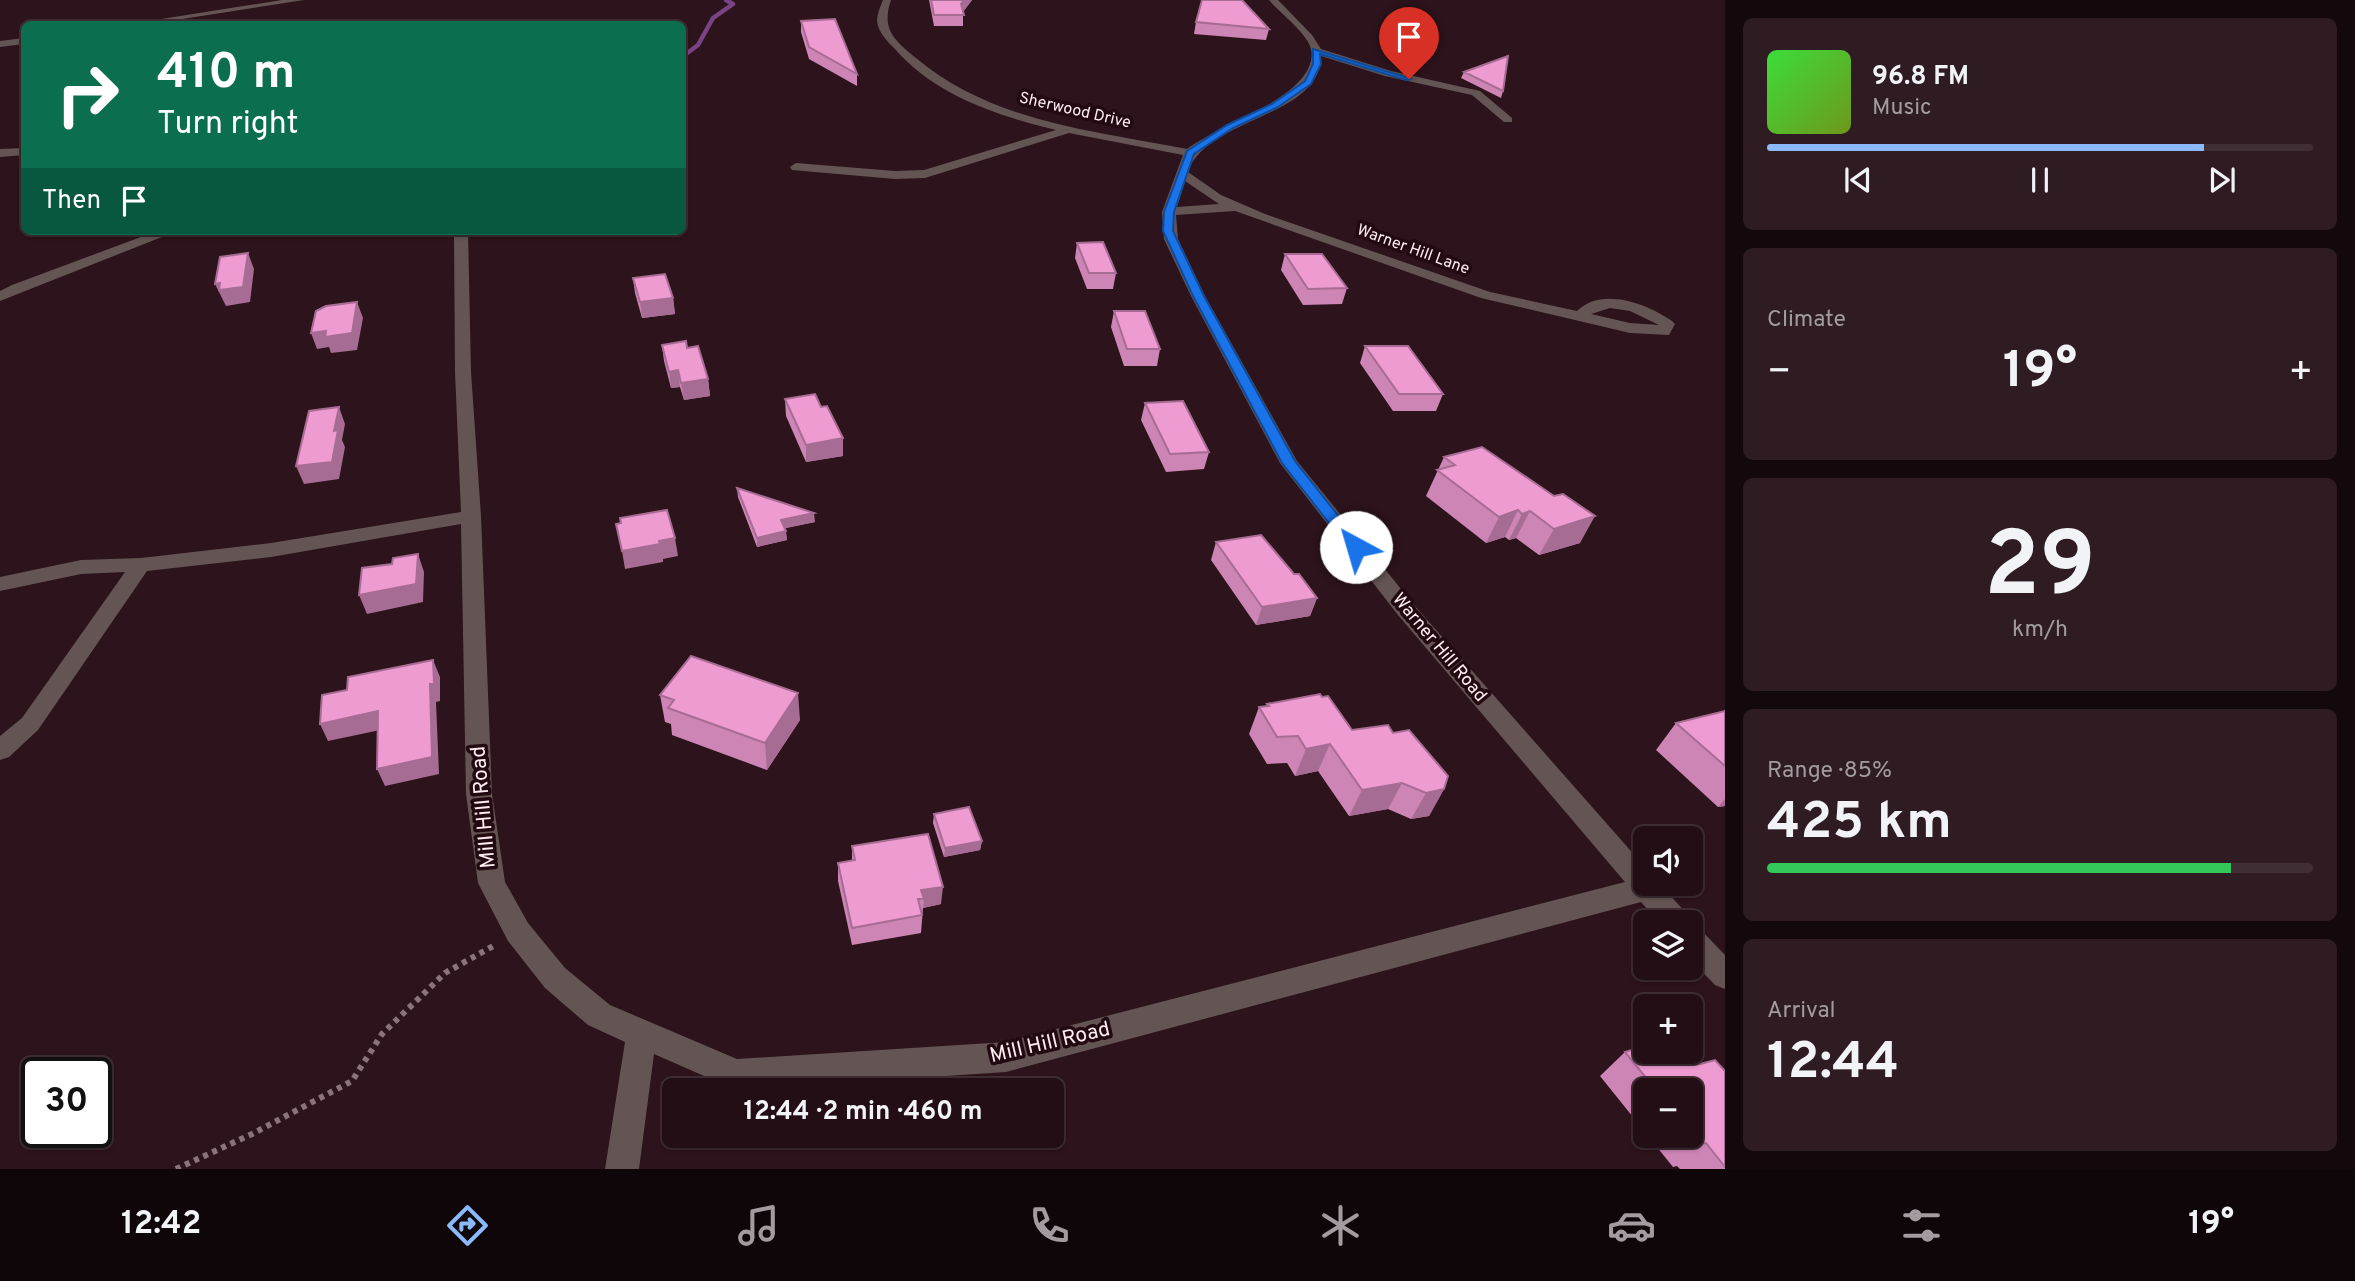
<!DOCTYPE html>
<html lang="en">
<head>
<meta charset="utf-8">
<style>
	:root { --surface:#220e14; --page:#2e1c22; --text:#f1f3f6; --muted:#a29ca0; --line:#3f2e34; --accent:#8bb9fc }
	body { margin:0; font-family:Overpass,sans-serif; background:var(--page); color:var(--text); height:100vh; display:flex; flex-direction:column; font-size:26px; white-space:nowrap }
	* { box-sizing:border-box; margin:0 }
	p { font-size:23px; color:var(--muted) }
	.icon { flex:none; width:38px; height:38px; fill:none; stroke:currentColor; stroke-width:2; stroke-linecap:round; stroke-linejoin:round }
	.map { position:relative; flex:1; overflow:hidden }
	.drawer { display:flex; flex-direction:column; gap:18px; padding:18px; background:#13080b; width:630px }
	.drawer>* { flex:none }
	.top-card { position:absolute; left:21px; top:21px; width:665px; height:214px; border-radius:10px; box-shadow:0 2px 5px #0004,0 0 0 2px var(--line); background:#0b6e4f; color:#fff; overflow:hidden }
	.controls { position:absolute; left:1633px; top:826px; display:grid; gap:14px }
	.controls a { display:grid; place-items:center; width:70px; height:70px; border-radius:10px; background:var(--surface); box-shadow:0 2px 5px #0004,0 0 0 2px var(--line); font-size:35px }
	.speed { position:absolute; left:21px; top:1057px; display:flex; gap:14px; font-size:35px; font-weight:700; text-align:center }
	.speed>* { display:grid; place-content:center; width:91px; height:91px; border-radius:50%; background:var(--surface); box-shadow:0 2px 5px #0004,0 0 0 2px var(--line); line-height:1 }
	.speed .limit { border:4px solid #111; border-radius:10px; background:#fff; color:#111 }
	.pin { position:absolute; display:grid; place-items:center; width:60px; height:60px; color:#fff; margin:-72px -30px; border-radius:50% 50% 50% 0; rotate:-45deg; box-shadow:0 0 7px #0007 }
	.pin .icon { rotate:45deg }
	.me { position:absolute; width:77px; margin:-38px; rotate:321deg; stroke-linejoin:round; filter:drop-shadow(0 0 5px #0008) }
	.turn { display:flex; align-items:center; gap:24px; height:147px; padding:0 21px; font-size:32px }
	.turn .icon { width:91px; height:91px; stroke-width:2.5 }
	.turn b { display:block; font-size:49px; line-height:60px }
	.then { display:flex; align-items:center; height:66px; padding:0 21px; background:#0003; gap:14px; font-size:26px }
	.big { font-size:52px; font-weight:700; line-height:1.1 }
	.drawer .widget { flex:1; display:flex; flex-direction:column; justify-content:center; gap:10px; min-width:0; padding:0 24px; border-radius:10px; background:var(--page) }
	.drawer .dial { align-items:center; gap:0 }
	.dial b { font-size:91px; line-height:1 }
	.song { display:flex; align-items:center; gap:21px }
	.cover { width:84px; height:84px; border-radius:10px; background:linear-gradient(135deg,hsl(120 70% 55%),hsl(80 70% 35%)) }
	.played { height:7px; border-radius:4px; background:linear-gradient(90deg,var(--accent) 80%,var(--line) 80%) }
	.keys { display:flex; justify-content:space-around; direction:ltr }
	.heat { display:flex; justify-content:space-between; align-items:center; font-size:38px; direction:ltr }
	.charge { height:10px; border-radius:5px; background:linear-gradient(90deg,#34c759 85%,var(--line) 0) }
	.trip { position:absolute; left:662px; top:1078px; width:402px; height:70px; border-radius:10px; background:var(--surface); box-shadow:0 2px 5px #0004,0 0 0 2px var(--line); font-weight:700; line-height:70px; text-align:center }
	.dock { display:flex; height:112px; justify-content:space-around; align-items:center; background:#0e0608; color:var(--muted) }
	.dock .icon { width:49px; height:49px }
	.dock .active { color:var(--accent) }
	.dock b { font-size:32px; color:var(--text) }
	main { display:flex; flex:1; min-height:0 }
	.map>svg:first-child { display:block }
	.lines { fill:none; stroke-linecap:round; stroke-linejoin:round }
	.stream { stroke:#794386; stroke-width:4.5 }
	.path { stroke:#8a747a; stroke-width:6; stroke-dasharray:5 5; stroke-linecap:butt }
	.minor { fill:#645554; fill-rule:evenodd }
	.wall { fill:#cd85b5 }
	.shaded-wall { fill:#a76c93 }
	.building { fill:#ee9bd2; stroke:#a76c93; stroke-width:2 }
	.route { fill:#1a73e8; stroke:#114b97; stroke-width:2 }
	.labels { text-anchor:middle; dominant-baseline:central; stroke-width:7; stroke-linejoin:round; paint-order:stroke }
	.far-street-label { font-size:16px; fill:#feeef2; stroke:#230a12 }
	.street-label { font-size:18px; fill:#feeef2; stroke:#230a12 }
	.near-street-label { font-size:21px; fill:#feeef2; stroke:#230a12 }
</style>
</head>
<body>
<main>
<div class="map">
<svg width="1725" height="1169" viewBox="0 0 1725 1169">
	<rect width="100%" height="100%" fill="#2d131b"/>
	<g class="lines">
		<path class="stream" d="M 682,57 L 698,45 L 713,18 L 733,4 L 726,0"/>
		<path class="path" d="M 176,1169 L 252,1134 L 352,1081 L 382,1034 L 445,973 L 495,945"/>
		<path class="minor" d="M 282,0 L 304,0 L 150,24 L 130,24 Z
			M 883,0 L 891,0 C 881,29 894,40 916,58 C 992,122 1094,131 1187,149 C 1218,125 1320,95 1311,49 C 1308,34 1279,12 1269,0 L 1278,0 L 1312,35 L 1321,49 L 1391,71 L 1480,91 L 1512,118 L 1512,122 L 1504,122 L 1472,95 L 1385,76 L 1321,56 C 1321,118 1206,117 1188,172 L 1221,195 L 1265,214 L 1490,292 L 1577,311 C 1602,286 1648,304 1672,321 L 1675,324 L 1669,335 L 1630,333 L 1481,298 L 1235,211 L 1176,215 L 1178,239 L 1205,296 L 1297,461 L 1414,605 L 1645,867 L 1645,884 L 1660,884 L 1686,913 L 1690,922 L 1659,922 L 1641,902 L 1006,1072 L 736,1090 L 654,1054 L 639,1169 L 605,1169 L 625,1042 L 588,1025 L 545,988 L 508,941 L 478,883 L 466,794 L 461,524 L 271,557 L 147,571 L 38,730 L 9,757 L 0,760 L 0,736 L 22,718 L 125,572 L 81,574 L 0,591 L 0,577 L 81,560 L 141,558 L 271,543 L 461,512 L 455,372 L 454,231 L 468,231 L 471,372 L 481,516 L 492,794 L 505,882 L 528,923 L 565,968 L 610,1005 L 737,1059 L 1006,1042 L 1625,882 L 1398,615 L 1280,463 L 1191,296 L 1164,239 L 1162,212 L 1183,155 L 1069,133 L 925,178 L 895,179 L 792,170 L 790,167 L 796,163 L 895,171 L 924,170 L 1056,130 C 998,116 934,95 894,48 C 887,41 878,32 877,21 C 877,14 880,7 883,0 ZM 1185,181 L 1219,204 L 1177,207 ZM 1610,308 L 1630,311 L 1659,325 L 1630,323 L 1591,314 Z
			M 24,38 L 24,44 L 0,47 L 0,41 Z
			M 0,149 L 24,148 L 24,155 L 0,157 Z
			M 157,231 L 177,231 L 0,301 L 0,291 L 12,285 Z
			M 1690,925 L 1700,929 L 1725,955 L 1725,989 L 1715,985 L 1690,959 Z"/>
	</g>
	<path class="wall" d="M 929,0 L 972,0 L 963,12 L 963,26 L 934,26 Z
		M 801,21 L 857,74 L 857,86 L 809,59 L 801,32 Z
		M 1196,22 L 1269,29 L 1266,40 L 1194,34 Z
		M 1464,72 L 1503,91 L 1501,98 L 1461,78 Z
		M 1077,243 L 1116,273 L 1113,289 L 1087,289 L 1075,258 Z
		M 1285,254 L 1347,288 L 1342,304 L 1303,305 L 1281,270 Z
		M 633,278 L 673,298 L 675,314 L 642,318 L 635,293 Z
		M 1114,311 L 1160,349 L 1157,366 L 1124,366 L 1111,327 Z
		M 662,345 L 687,348 L 708,379 L 710,396 L 684,400 L 680,387 L 671,388 L 664,361 Z
		M 1365,346 L 1443,394 L 1436,411 L 1393,411 L 1360,363 Z
		M 785,399 L 821,407 L 843,456 L 806,462 L 786,416 Z
		M 1145,403 L 1209,452 L 1204,469 L 1166,472 L 1141,420 Z
		M 1444,457 L 1580,543 L 1539,555 L 1516,538 L 1509,540 L 1505,537 L 1486,543 L 1426,496 Z
		M 737,488 L 815,522 L 785,528 L 787,540 L 757,547 L 738,497 Z
		M 1216,542 L 1294,574 L 1317,598 L 1310,616 L 1256,625 L 1211,560 Z
		M 660,695 L 800,720 L 767,770 L 672,735 L 671,724 L 665,722 Z
		M 1267,704 L 1352,730 L 1393,733 L 1444,789 L 1429,816 L 1411,819 L 1388,809 L 1349,816 L 1318,771 L 1295,776 L 1287,763 L 1267,764 L 1249,734 L 1259,707 L 1266,706 Z
		M 1725,711 L 1725,806 L 1718,807 L 1656,750 L 1676,723 Z
		M 934,814 L 982,841 L 980,850 L 944,857 L 933,823 Z
		M 852,846 L 941,904 L 923,908 L 921,933 L 852,945 L 838,881 L 838,863 L 852,860 Z
		M 1625,1052 L 1700,1064 L 1725,1071 L 1725,1169 L 1680,1169 L 1677,1166 L 1673,1167 L 1648,1136 L 1690,1136 L 1690,1090 L 1645,1090 L 1645,1132 L 1600,1076 Z"/>
	<path class="shaded-wall" d="M 964,0 L 972,0 L 960,15 L 961,4 Z
		M 248,253 L 254,269 L 250,302 L 226,306 L 215,284 Z
		M 673,298 L 675,314 L 642,318 L 640,302 Z
		M 357,302 L 363,318 L 357,350 L 331,353 L 329,347 L 317,349 L 311,333 Z
		M 678,370 L 680,387 L 671,388 L 669,372 Z
		M 708,379 L 710,396 L 684,400 L 681,383 Z
		M 339,407 L 345,424 L 342,440 L 345,447 L 339,479 L 304,484 L 296,466 L 334,431 Z
		M 843,438 L 843,456 L 806,462 L 806,445 Z
		M 1518,510 L 1505,537 L 1486,543 L 1499,517 Z
		M 1530,511 L 1516,538 L 1509,540 L 1522,514 Z
		M 814,513 L 815,522 L 782,529 L 781,520 Z
		M 1595,516 L 1580,543 L 1539,555 L 1554,529 Z
		M 786,531 L 787,540 L 757,547 L 757,538 Z
		M 675,538 L 678,556 L 663,559 L 663,562 L 625,569 L 622,551 L 659,541 Z
		M 418,554 L 424,572 L 423,602 L 367,614 L 359,595 Z
		M 1317,598 L 1310,616 L 1256,625 L 1262,607 Z
		M 433,660 L 440,677 L 440,701 L 436,702 L 439,774 L 385,786 L 377,769 L 430,684 Z
		M 798,693 L 800,720 L 767,770 L 765,743 Z
		M 378,711 L 385,729 L 328,741 L 320,724 Z
		M 1330,744 L 1318,771 L 1295,776 L 1306,749 Z
		M 1402,783 L 1388,809 L 1349,816 L 1362,790 Z
		M 1444,789 L 1429,816 L 1411,819 L 1426,793 Z
		M 1725,799 L 1725,806 L 1718,807 Z
		M 982,841 L 980,850 L 944,857 L 945,848 Z
		M 943,887 L 941,904 L 923,908 L 924,899 L 921,890 Z"/>
	<path class="building" d="M 931,0 L 964,0 L 961,4 L 964,15 L 934,15 Z
		M 1202,0 L 1242,0 L 1269,29 L 1196,22 Z
		M 835,19 L 857,74 L 809,47 L 801,21 Z
		M 1508,56 L 1503,91 L 1464,72 Z
		M 1103,242 L 1116,273 L 1089,273 L 1077,243 Z
		M 248,253 L 243,287 L 219,290 L 220,283 L 215,284 L 220,257 Z
		M 1285,254 L 1322,254 L 1347,288 L 1308,289 Z
		M 665,274 L 673,298 L 640,302 L 633,278 Z
		M 357,302 L 352,333 L 325,337 L 326,331 L 311,333 L 316,311 L 326,306 Z
		M 1114,311 L 1145,311 L 1160,349 L 1127,349 Z
		M 686,341 L 687,348 L 698,346 L 708,379 L 681,383 L 678,370 L 669,372 L 662,345 Z
		M 1365,346 L 1408,346 L 1443,394 L 1399,394 Z
		M 815,394 L 821,407 L 827,406 L 843,438 L 806,445 L 785,399 Z
		M 1183,401 L 1209,452 L 1170,454 L 1145,403 Z
		M 339,407 L 334,431 L 338,430 L 332,462 L 296,466 L 309,411 Z
		M 1482,447 L 1554,496 L 1563,494 L 1595,516 L 1554,529 L 1530,511 L 1522,514 L 1518,510 L 1499,517 L 1437,470 L 1455,465 L 1444,457 Z
		M 737,488 L 814,513 L 781,520 L 786,531 L 757,538 Z
		M 667,510 L 675,538 L 659,541 L 660,544 L 622,551 L 616,524 L 621,523 L 620,518 Z
		M 1261,535 L 1294,574 L 1299,574 L 1317,598 L 1262,607 L 1216,542 Z
		M 418,554 L 416,584 L 359,595 L 362,568 L 392,564 L 393,558 Z
		M 691,656 L 798,693 L 765,743 L 668,708 L 674,700 L 660,695 Z
		M 433,660 L 434,684 L 430,684 L 432,757 L 377,769 L 378,711 L 320,724 L 322,695 L 347,690 L 348,677 Z
		M 1320,694 L 1322,697 L 1328,696 L 1352,730 L 1388,725 L 1393,733 L 1409,730 L 1448,776 L 1444,789 L 1426,793 L 1402,783 L 1362,790 L 1330,744 L 1306,749 L 1298,736 L 1277,737 L 1259,707 L 1269,706 L 1267,704 Z
		M 1725,711 L 1725,766 L 1676,723 Z
		M 969,807 L 982,841 L 945,848 L 934,814 Z
		M 928,834 L 943,887 L 921,890 L 924,899 L 918,899 L 922,915 L 852,928 L 838,863 L 855,860 L 852,846 Z
		M 1645,1046 L 1645,1052 L 1690,1052 L 1700,1064 L 1715,1060 L 1725,1071 L 1725,1167 L 1706,1143 L 1701,1144 L 1690,1132 L 1690,1090 L 1656,1090 L 1625,1052 Z"/>
	<path class="route" d="M 1313,49 L 1412,79 L 1406,80 L 1320,54 L 1321,64 L 1311,84 L 1278,107 L 1233,128 L 1194,154 L 1174,212 L 1173,231 L 1204,296 L 1295,461 L 1363,547 L 1356,551 L 1350,550 L 1282,463 L 1193,296 L 1163,231 L 1164,212 L 1187,151 L 1227,125 L 1272,104 L 1305,81 L 1313,64 Z"/>
	<g class="labels">
		<g class="far-street-label">
			<text transform="translate(1075 111) rotate(13)">Sherwood Drive</text>
			<text transform="translate(1413 250) rotate(20)">Warner Hill Lane</text>
		</g>
		<g class="street-label">
			<text transform="translate(1439 648) rotate(50)">Warner Hill Road</text>
		</g>
		<g class="near-street-label">
			<text transform="translate(484 807) rotate(-95)">Mill Hill Road</text>
			<text transform="translate(1050 1043) rotate(-13)">Mill Hill Road</text>
		</g>
	</g>
</svg>
<div class="controls">
<a><svg class="icon" aria-label="sound" viewBox="0 0 24 24"><path d="M4 9h4l5-4v14l-5-4H4zM17 9q2 3 0 6"/></svg></a>
<a><svg class="icon" aria-label="layers" viewBox="0 0 24 24"><path d="M12 4l9 5-9 5-9-5zM3 14l9 5 9-5"/></svg></a>
<a>+</a>
<a>−</a>
</div>
<div class="speed"><div class="limit">30</div></div>
<div class="pin" style="left:1409px;top:79px;background:#d93025"><svg class="icon" aria-label="arrive" viewBox="0 0 24 24"><path d="M6 21V4h12l-3 4 3 4H6"/></svg></div>
<svg class="me" style="left:1356px;top:547px" viewBox="-20 -20 40 40"><circle r="19" fill="#fff"/><path d="M0-13L10 11 0 6-10 11z" fill="#1a73e8"/></svg>
<div class="trip">12:44 · 2 min · 460 m</div>
<div class="top-card">
<div class="turn"><svg class="icon" aria-label="right" viewBox="0 0 24 24"><path d="M7 20v-9h11M14 6l5 5-5 5"/></svg><div><b>410 m</b>Turn right</div></div>
<div class="then">Then<svg class="icon" aria-label="arrive" viewBox="0 0 24 24"><path d="M6 21V4h12l-3 4 3 4H6"/></svg></div>
</div>
</div>
<section class="drawer">
<div class="widget">
<div class="song"><i class="cover"></i><div><b>96.8 FM</b><p>Music</p></div></div>
<div class="played"></div>
<div class="keys"><svg class="icon" aria-label="previous" viewBox="0 0 24 24"><path d="M18 5L8 12l10 7zM5 5v14"/></svg><svg class="icon" aria-label="pause" viewBox="0 0 24 24"><path d="M8 5v14M16 5v14"/></svg><svg class="icon" aria-label="next" viewBox="0 0 24 24"><path d="M6 5l10 7-10 7zM19 5v14"/></svg></div>
</div>
<div class="widget"><p>Climate</p>
<div class="heat"><a>−</a><b class="big">19°</b><a>+</a></div>
</div>
<div class="widget dial"><b>29</b><p>km/h</p></div>
<div class="widget"><p>Range · 85%</p><b class="big">425 km</b><div class="charge"></div></div>
<div class="widget"><p>Arrival</p><b class="big">12:44</b></div>
</section>
</main>
<nav class="dock">
<b>12:42</b>
<svg class="icon active" aria-label="directions" viewBox="0 0 24 24"><path d="M12 3l9 9-9 9-9-9zM9 14v-3h6M13 9l2 2-2 2"/></svg>
<svg class="icon" aria-label="music" viewBox="0 0 24 24"><path d="M9 18V5l10-2v13"/><circle cx="6" cy="18" r="3"/><circle cx="16" cy="16" r="3"/></svg>
<svg class="icon" aria-label="phone" viewBox="0 0 24 24"><path d="M5 4h4l2 5-3 2q2 4 5 5l2-3 5 2v4C11 20 4 13 5 4z"/></svg>
<svg class="icon" aria-label="climate" viewBox="0 0 24 24"><path d="M12 3v18M4 7l16 10M4 17L20 7"/></svg>
<svg class="icon" aria-label="car" viewBox="0 0 24 24"><path d="M5 17H2v-5l4-1 3-4h7l3 4 3 1v5h-3M9 17h6M6 11h13"/><circle cx="7" cy="17" r="2"/><circle cx="17" cy="17" r="2"/></svg>
<svg class="icon" aria-label="filters" viewBox="0 0 24 24"><path d="M4 7h16M4 17h16"/><circle cx="9" cy="7" r="2"/><circle cx="15" cy="17" r="2"/></svg>
<b>19°</b>
</nav>
</body>
</html>
